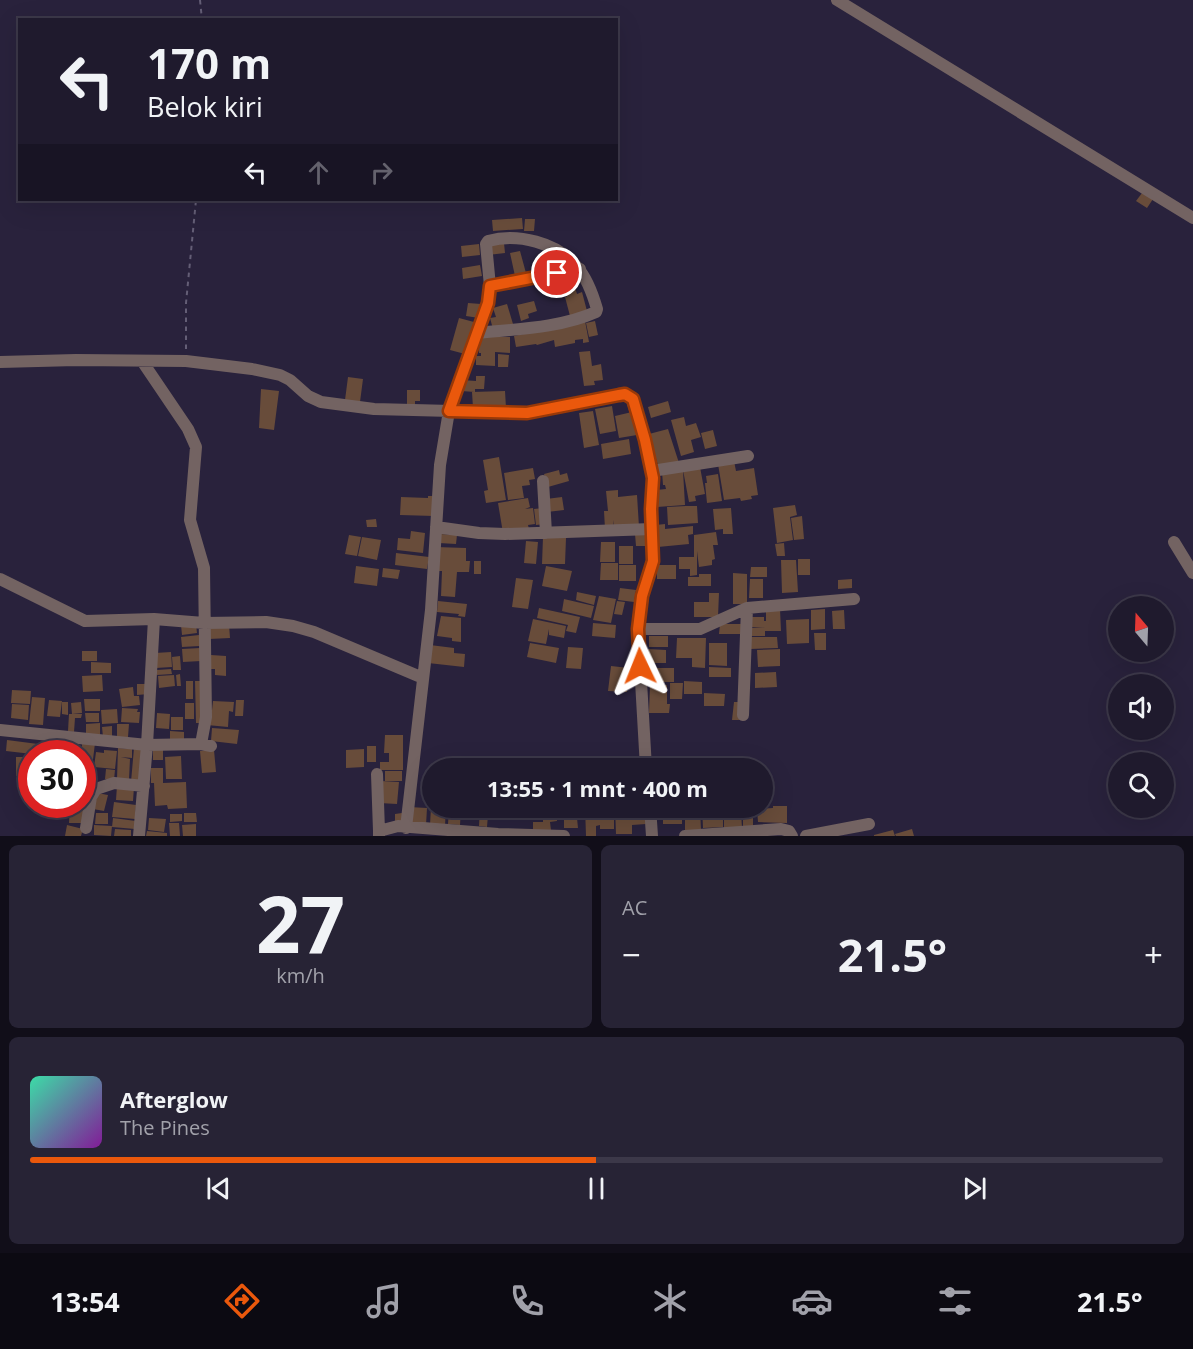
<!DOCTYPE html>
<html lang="id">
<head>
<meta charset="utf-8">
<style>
	:root { --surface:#1f1a2d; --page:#272335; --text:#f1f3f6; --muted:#a1a1aa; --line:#3c3849; --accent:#ea580c }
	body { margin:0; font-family:"Open Sans",sans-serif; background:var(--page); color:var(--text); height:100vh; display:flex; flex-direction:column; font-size:22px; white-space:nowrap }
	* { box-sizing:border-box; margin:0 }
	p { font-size:20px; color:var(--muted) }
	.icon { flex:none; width:33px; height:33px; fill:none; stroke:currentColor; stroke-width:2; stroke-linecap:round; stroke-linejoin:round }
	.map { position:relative; height:836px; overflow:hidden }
	.sheet { display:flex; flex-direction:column; gap:9px; padding:9px; background:#110e19; flex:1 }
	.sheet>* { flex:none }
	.guide { position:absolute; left:18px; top:18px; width:600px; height:183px; border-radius:0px; box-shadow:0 6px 24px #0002,0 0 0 2px var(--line); background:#1f1a2d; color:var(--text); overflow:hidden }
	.needle { width:39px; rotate:341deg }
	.controls { position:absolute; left:1108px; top:596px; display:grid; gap:12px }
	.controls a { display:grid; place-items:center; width:66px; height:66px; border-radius:50%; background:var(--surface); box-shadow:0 6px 24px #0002,0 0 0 2px var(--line); font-size:30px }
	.speed { position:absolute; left:18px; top:740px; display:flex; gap:12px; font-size:30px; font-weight:700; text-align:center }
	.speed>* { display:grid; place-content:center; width:78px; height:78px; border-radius:50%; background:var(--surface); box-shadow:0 6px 24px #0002,0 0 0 2px var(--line); line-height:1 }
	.speed .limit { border:9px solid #d22; background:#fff; color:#111 }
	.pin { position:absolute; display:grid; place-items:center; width:51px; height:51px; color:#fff; margin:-26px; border:3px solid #fff; border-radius:50%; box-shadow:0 2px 6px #0007 }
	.me { position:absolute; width:66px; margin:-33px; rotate:358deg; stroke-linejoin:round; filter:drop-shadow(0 0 4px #0008) }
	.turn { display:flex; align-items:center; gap:21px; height:126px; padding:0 30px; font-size:27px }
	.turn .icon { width:78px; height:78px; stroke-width:2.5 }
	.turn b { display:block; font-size:42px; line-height:51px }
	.lanes { display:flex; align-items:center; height:57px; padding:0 30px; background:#0003; justify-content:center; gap:30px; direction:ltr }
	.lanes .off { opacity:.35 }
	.big { font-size:45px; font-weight:700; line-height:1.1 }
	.sheet .card { flex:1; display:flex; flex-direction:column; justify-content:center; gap:9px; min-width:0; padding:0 21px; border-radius:9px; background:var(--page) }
	.sheet .dial { align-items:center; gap:0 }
	.dial b { font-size:78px; line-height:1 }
	.song { display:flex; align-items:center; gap:18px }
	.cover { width:72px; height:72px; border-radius:9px; background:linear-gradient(135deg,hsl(160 70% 55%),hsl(290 70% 35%)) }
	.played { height:6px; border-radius:3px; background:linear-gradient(90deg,var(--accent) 50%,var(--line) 50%) }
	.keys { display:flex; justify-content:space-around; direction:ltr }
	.heat { display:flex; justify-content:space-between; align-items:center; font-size:33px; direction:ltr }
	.sheet .tiles { flex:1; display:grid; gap:9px; grid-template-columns:1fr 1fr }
	.card:last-child { grid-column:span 2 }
	.trip { position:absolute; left:422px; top:758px; width:351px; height:60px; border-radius:30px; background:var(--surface); box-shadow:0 6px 24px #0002,0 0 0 2px var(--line); font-weight:700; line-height:60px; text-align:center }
	.menu { display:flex; height:96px; justify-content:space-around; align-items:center; background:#0c0a12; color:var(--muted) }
	.menu .icon { width:42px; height:42px }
	.menu .active { color:var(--accent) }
	.menu b { font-size:27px; color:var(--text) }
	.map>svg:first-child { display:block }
	.building { fill:#684c3a }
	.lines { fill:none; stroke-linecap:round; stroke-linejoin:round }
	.path { stroke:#645e76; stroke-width:2; stroke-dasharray:4.5 4.5; stroke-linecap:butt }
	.minor { stroke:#736362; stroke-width:12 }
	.route-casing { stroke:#983908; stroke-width:15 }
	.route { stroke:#ea580c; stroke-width:10 }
</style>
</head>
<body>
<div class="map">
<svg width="1193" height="836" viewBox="0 0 1193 836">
	<rect width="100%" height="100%" fill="#29223c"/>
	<path class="building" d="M 1142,193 L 1153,199 L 1147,208 L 1136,201 Z
		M 522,218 L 523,229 L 493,231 L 492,220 Z
		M 525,219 L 535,219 L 534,231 L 524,231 Z
		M 504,243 L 505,253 L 488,255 L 487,246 Z
		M 479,244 L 480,255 L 462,257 L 461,246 Z
		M 520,251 L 526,273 L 515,276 L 510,253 Z
		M 480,265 L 482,276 L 463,279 L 462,268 Z
		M 573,281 L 577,294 L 582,292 L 587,311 L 570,316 L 565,297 L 567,297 L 563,283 Z
		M 534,301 L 537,311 L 528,314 L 529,318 L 521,321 L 517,305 Z
		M 468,303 L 481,304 L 479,318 L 466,316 Z
		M 507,304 L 513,324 L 493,329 L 490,318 L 496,317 L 493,308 Z
		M 459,318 L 474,322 L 465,354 L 450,350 Z
		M 585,321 L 589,342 L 583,343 L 583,339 L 575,340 L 575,343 L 555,347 L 554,340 L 537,345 L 536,344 L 516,347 L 514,336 Z
		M 595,321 L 598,335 L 589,337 L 586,323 Z
		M 479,336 L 510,337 L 510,353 L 495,352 L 495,366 L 476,365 L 476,356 L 481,356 L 481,353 L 479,353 Z
		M 590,351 L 592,366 L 601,364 L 603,380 L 594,381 L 595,385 L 584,386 L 579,352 Z
		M 498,354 L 509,355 L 508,367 L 498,367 Z
		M 476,376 L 485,376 L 484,389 L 475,389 L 475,392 L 461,391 L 462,380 L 476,381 Z
		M 348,377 L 363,379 L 360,402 L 345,400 Z
		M 261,389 L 279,391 L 274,430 L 259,428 Z
		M 407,390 L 420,390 L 420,401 L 415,401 L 415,408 L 407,408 Z
		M 505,391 L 506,408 L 494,409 L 494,406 L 473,408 L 472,392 Z
		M 668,401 L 671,412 L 651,418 L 648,407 Z
		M 612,406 L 616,431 L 600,434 L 595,409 Z
		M 593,411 L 599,445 L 584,448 L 579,413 Z
		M 632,412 L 637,435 L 619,438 L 615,416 Z
		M 684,417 L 686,426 L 696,423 L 701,437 L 691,440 L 694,452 L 681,456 L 671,420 Z
		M 668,429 L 679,463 L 659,469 L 649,434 Z
		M 713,430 L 717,446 L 705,449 L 701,433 Z
		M 629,439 L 631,454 L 603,459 L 601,444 Z
		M 499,457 L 506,500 L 486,503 L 484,491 L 488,490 L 483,460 Z
		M 734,461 L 736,471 L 754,468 L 758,495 L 751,496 L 752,499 L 741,501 L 740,498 L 724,500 L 718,464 Z
		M 700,467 L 705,494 L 695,496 L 696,501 L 689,502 L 683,470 Z
		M 533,468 L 535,479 L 529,480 L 530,485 L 522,486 L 524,498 L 508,500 L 504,473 Z
		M 559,470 L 560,475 L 567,473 L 569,481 L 548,487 L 544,474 Z
		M 683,471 L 685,505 L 657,507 L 656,490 L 666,489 L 665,485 L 663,485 L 662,472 Z
		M 718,474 L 722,501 L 707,503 L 705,483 L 707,483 L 706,476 Z
		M 618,490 L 618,497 L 637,495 L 639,527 L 614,529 L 613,520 L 613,528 L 605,529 L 604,511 L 608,511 L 606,491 Z
		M 428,496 L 435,496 L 434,516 L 400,515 L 401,497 L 428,498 Z
		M 562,497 L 564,510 L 547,512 L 546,499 Z
		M 528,498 L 530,507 L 525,509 L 533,508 L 535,524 L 528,525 L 529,529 L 503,533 L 498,503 Z
		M 795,505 L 797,515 L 790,517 L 793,540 L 777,543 L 773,508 Z
		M 686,506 L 697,506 L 698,523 L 668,525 L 667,507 Z
		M 543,508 L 545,524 L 536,525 L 534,509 Z
		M 731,508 L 733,534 L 723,534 L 723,529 L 715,530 L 713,509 Z
		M 802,516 L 804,539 L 794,540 L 791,518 Z
		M 376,519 L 377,527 L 367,527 L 366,520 Z
		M 665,524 L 665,529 L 693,526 L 693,534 L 688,535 L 689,544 L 658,547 L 656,525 Z
		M 411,531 L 425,533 L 423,553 L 397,550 L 398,538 L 410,539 Z
		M 716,532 L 718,545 L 713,545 L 715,559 L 712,560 L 712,565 L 699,567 L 697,551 L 697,575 L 690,576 L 690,569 L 679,569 L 679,557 L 694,557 L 694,535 Z
		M 440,534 L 457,535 L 456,544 L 439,543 Z
		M 635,534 L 647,534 L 647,546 L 636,546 Z
		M 349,535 L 361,537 L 357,556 L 345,554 Z
		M 362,537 L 381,540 L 377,560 L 358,556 Z
		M 543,537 L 566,538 L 565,564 L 542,564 Z
		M 526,541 L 538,542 L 536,564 L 524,563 Z
		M 601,542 L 615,542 L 615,562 L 600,562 Z
		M 784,543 L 785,556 L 777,556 L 775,544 Z
		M 619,546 L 633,546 L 633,564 L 619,564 Z
		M 436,547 L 466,548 L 466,561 L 470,561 L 469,572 L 457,572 L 455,597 L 441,596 L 442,571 L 435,571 Z
		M 396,553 L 429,557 L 427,569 L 395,565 Z
		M 798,559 L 810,559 L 810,575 L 798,575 Z
		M 781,560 L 796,560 L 798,592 L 782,593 Z
		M 474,561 L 481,561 L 481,574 L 474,574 Z
		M 601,563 L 618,563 L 618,580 L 600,580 Z
		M 619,565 L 636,565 L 636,581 L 619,581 Z
		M 657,565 L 676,565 L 676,579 L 657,579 Z
		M 356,566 L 379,569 L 377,586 L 354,583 Z
		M 546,566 L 572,571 L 567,591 L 542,586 Z
		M 751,567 L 767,567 L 767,577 L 750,577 Z
		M 383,568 L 400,570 L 398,579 L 382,577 Z
		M 733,573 L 747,574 L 747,604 L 733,604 Z
		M 699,574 L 711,574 L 711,586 L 688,586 L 688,577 L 699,577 Z
		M 516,578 L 533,580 L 528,609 L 512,607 Z
		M 750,579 L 763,579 L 763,598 L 749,598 Z
		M 852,579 L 852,588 L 838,589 L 838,580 Z
		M 620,588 L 636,590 L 634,602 L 618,600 Z
		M 577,592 L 596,596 L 594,605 L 576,600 Z
		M 709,593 L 719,593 L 718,617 L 694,617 L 694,602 L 709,602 Z
		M 599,596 L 616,599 L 611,623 L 593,620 Z
		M 564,599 L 594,606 L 591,618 L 562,611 Z
		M 438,601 L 467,604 L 465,617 L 458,616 L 459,614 L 437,612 Z
		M 617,601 L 625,602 L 622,615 L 614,614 Z
		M 539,608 L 580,617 L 576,633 L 566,631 L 568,625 L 537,618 Z
		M 780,609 L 781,631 L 765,631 L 765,636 L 751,636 L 750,628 L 765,628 L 750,627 L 750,617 L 764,617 L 764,621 L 766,621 L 766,610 Z
		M 825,609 L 825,629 L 811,630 L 811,610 Z
		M 844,610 L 845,629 L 833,629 L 832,611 Z
		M 441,616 L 461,618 L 461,642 L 452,641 L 452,638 L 437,636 Z
		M 533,619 L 566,626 L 564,638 L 549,635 L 549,629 L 546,644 L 528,641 Z
		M 809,619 L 809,643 L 787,644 L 786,620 Z
		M 593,623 L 616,625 L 615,638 L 592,636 Z
		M 196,624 L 197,633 L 182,635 L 181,625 Z
		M 229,624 L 230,638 L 209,639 L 208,626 Z
		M 720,624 L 743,624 L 743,634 L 719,634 Z
		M 814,633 L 826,633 L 826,650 L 815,650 Z
		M 199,635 L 200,646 L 182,647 L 181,637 Z
		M 649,636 L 668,636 L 668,647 L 649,647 Z
		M 750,637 L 777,637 L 778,648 L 750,649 Z
		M 677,638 L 706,638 L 705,668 L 692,667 L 692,658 L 676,658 Z
		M 530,643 L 559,648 L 556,663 L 527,657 Z
		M 709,643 L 727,643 L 727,666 L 709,665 Z
		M 430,645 L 454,648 L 454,653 L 465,654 L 464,667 L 428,663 Z
		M 568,647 L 583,648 L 581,669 L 566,668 Z
		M 200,648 L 201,661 L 183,662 L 182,649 Z
		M 648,649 L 666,650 L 666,663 L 648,663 Z
		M 780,649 L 780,666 L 758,667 L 757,650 Z
		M 82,651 L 97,651 L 97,661 L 82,661 Z
		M 171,652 L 172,667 L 156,668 L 155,653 Z
		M 211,655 L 226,656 L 226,676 L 215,675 L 215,669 L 210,669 Z
		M 180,656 L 181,670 L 173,670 L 172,657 Z
		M 91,662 L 111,663 L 111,673 L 91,673 Z
		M 611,666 L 629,668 L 627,692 L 608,691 Z
		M 709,667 L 731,668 L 731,677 L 709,677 Z
		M 656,668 L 674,668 L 674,682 L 656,682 Z
		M 171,669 L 172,674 L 157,675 L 157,670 Z
		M 776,672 L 777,687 L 755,688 L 755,673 Z
		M 180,674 L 181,686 L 177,686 L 176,675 Z
		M 102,675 L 103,691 L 83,692 L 82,676 Z
		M 174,675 L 175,686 L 159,688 L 158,676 Z
		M 186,681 L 193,681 L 193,699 L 186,699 Z
		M 195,681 L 203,681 L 204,723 L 196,723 Z
		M 684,681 L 702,682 L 702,694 L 684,694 Z
		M 670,683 L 683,683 L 682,699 L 670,699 Z
		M 137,684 L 149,684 L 149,694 L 137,695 Z
		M 650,685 L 667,685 L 667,704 L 670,704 L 669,713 L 649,713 Z
		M 133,687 L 134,696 L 139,696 L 140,705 L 122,707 L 119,689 Z
		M 12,690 L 31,691 L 30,704 L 11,703 Z
		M 704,693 L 725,694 L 724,706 L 704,706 Z
		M 32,697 L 45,698 L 43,725 L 29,724 Z
		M 84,699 L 100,699 L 100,711 L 85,711 Z
		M 49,700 L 62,701 L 60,717 L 47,716 Z
		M 236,700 L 244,700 L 243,716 L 235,716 Z
		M 213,701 L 234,702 L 233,712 L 229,711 L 228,727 L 207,725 L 209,709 L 212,710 Z
		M 62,702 L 68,702 L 68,715 L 62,714 Z
		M 81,702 L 82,713 L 72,714 L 71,703 Z
		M 734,702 L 742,702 L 740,720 L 732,720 Z
		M 185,703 L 194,703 L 194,719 L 185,719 Z
		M 12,704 L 29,705 L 28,720 L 11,718 Z
		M 122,708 L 138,709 L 137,712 L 140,712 L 139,723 L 121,722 Z
		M 117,709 L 118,723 L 102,724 L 101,710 Z
		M 85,713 L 99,713 L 99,722 L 86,722 Z
		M 157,713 L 170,714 L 169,729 L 156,728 Z
		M 69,714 L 82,714 L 81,718 L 75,718 L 74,732 L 68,731 Z
		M 171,717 L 183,717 L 183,730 L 171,730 Z
		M 100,723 L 100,735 L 86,735 L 86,724 Z
		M 117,724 L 129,724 L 128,737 L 117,737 Z
		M 112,726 L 112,736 L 103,737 L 102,727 Z
		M 212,728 L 239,730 L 237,744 L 211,741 Z
		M 170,731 L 184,732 L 184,743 L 170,742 Z
		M 385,735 L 403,735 L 403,770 L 380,770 L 380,762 L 389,762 L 389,753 L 384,753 Z
		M 61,739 L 79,742 L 78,749 L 60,746 Z
		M 7,740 L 38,744 L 37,753 L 32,754 L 6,751 Z
		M 44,740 L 59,741 L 58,751 L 43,750 Z
		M 82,741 L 95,743 L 92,768 L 82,767 Z
		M 367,746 L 376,746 L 376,762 L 367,762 Z
		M 61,747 L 78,750 L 78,753 L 60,753 Z
		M 153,747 L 163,747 L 163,760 L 153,760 Z
		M 118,748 L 132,749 L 132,758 L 121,757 L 130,759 L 129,780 L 117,779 Z
		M 134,748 L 143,749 L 141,783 L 131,782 Z
		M 364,749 L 364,767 L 346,768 L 346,750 Z
		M 104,750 L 117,751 L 115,769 L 94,767 L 96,752 L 104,753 Z
		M 214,750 L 216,772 L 202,773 L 200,751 Z
		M 181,756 L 182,779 L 166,779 L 165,757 Z
		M 16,757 L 31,757 L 31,776 L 16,776 Z
		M 151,768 L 163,768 L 163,783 L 186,782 L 187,808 L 168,809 L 167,805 L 155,806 L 154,783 L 151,783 Z
		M 106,769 L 115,770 L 114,780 L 105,779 Z
		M 769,770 L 769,783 L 762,783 L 762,771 Z
		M 385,771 L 402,771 L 402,781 L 385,781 Z
		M 381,781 L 399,782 L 397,804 L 379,803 Z
		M 117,786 L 134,787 L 133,801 L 116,800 Z
		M 97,793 L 108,795 L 104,811 L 93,809 Z
		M 769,794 L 769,805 L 762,805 L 762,795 Z
		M 114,802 L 136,805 L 135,819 L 112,817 Z
		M 70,806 L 84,806 L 84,823 L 69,823 Z
		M 773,806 L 787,806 L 787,823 L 758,822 L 757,809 L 773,808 Z
		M 409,807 L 427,808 L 426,825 L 408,824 Z
		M 431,807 L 446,807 L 445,826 L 430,825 Z
		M 480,807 L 498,807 L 497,816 L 488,815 L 487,827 L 479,826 Z
		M 529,807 L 556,807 L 557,821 L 550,822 L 551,830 L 533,831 L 533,822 L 543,822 L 543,818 L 530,818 Z
		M 585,807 L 614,807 L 614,829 L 600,829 L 600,825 L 596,826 L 596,836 L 586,836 Z
		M 615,807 L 645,807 L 646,824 L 632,825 L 632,834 L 616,834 Z
		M 685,807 L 700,807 L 701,830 L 685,830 Z
		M 702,807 L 723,807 L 723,827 L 703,828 Z
		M 449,808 L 461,809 L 460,825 L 448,824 Z
		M 663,811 L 682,811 L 682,824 L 663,824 Z
		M 724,811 L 741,811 L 742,828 L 724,828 Z
		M 753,811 L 753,827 L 743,828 L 743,812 Z
		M 96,813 L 108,813 L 108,824 L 95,824 Z
		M 184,813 L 196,813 L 197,822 L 184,822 Z
		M 402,813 L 402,821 L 395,822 L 395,814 Z
		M 170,814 L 182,814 L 182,821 L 170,822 Z
		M 113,818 L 136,821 L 135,829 L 112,827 Z
		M 149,818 L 166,819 L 164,832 L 148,830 Z
		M 564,818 L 577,818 L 578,828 L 564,828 Z
		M 169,823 L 179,823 L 180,836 L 170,836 Z
		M 196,824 L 196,836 L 183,836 L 182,825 Z
		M 67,825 L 83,829 L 81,836 L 65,836 Z
		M 94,825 L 112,826 L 111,836 L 94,835 Z
		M 115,829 L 131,830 L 131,836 L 114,836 Z
		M 912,829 L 914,836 L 896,836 L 895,834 Z
		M 893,830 L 895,836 L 874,836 L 874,835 Z
		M 147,831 L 167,833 L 167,836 L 146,836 Z"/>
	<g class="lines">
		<path class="path" d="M 200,0 L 202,20
			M 186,349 L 186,303 L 196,200"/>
		<path class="minor" d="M 837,0 L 1193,218
			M 490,286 L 580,269
			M 142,361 L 188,429 L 196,447 L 190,520 L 204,568 L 206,717 L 201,744
			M 0,362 L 76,360 L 186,361 L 252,369 L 280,375 L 290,380 L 308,396 L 321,402 L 374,409 L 527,413 L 619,395 L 625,394 L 631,397 L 645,440 L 653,478 L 651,509 L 653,561 L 642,596 L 638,629 L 646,768
			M 652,471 L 748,456
			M 543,481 L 546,533
			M 436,527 L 479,533 L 505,534 L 652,529
			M 1174,542 L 1193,573
			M 0,579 L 85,621 L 154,619 L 204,623 L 266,622 L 293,626 L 314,632 L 423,678
			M 638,629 L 700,629 L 747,608 L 854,599
			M 743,715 L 747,608
			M 0,730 L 147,745 L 201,744 L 211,746
			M 377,774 L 379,831
			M 650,807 L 652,836
			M 86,828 L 91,797 L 96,789 L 114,783 L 144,786
			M 406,828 L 431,610 L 440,465 L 449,411 L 488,303 L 490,286 L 486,244 L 488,241 C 517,233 557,242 577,267 C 586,277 593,295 597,309 L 596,312 C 560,328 517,329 478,333
			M 139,836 L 147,745 L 154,619
			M 379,836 L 379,831 L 398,826 L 498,834 L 564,836
			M 685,836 L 781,829 L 789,831 L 792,836
			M 806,836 L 869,824"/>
	</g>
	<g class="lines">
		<defs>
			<path id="route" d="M 557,273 L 490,286 L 488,303 L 449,411 L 527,413 L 619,395 L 625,394 L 633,399 L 645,440 L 653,478 L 651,509 L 653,561 L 642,596 L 638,629 L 640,666"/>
		</defs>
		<use href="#route" class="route-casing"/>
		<use href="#route" class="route"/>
	</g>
</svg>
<div class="controls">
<a><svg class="needle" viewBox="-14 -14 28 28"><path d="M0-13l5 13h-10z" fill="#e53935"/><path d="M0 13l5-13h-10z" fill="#a1a1aa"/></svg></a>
<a><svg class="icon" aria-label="sound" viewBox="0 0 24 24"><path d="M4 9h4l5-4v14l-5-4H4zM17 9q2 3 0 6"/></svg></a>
<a><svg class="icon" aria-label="search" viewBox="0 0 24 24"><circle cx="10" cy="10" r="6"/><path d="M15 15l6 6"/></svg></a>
</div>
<div class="speed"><div class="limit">30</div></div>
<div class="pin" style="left:557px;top:273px;background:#d93025"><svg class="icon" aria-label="arrive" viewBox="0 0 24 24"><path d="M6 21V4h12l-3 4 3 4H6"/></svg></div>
<svg class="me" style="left:640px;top:666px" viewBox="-20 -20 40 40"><path d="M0-17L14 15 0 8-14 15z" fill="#ea580c" stroke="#fff" stroke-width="4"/></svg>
<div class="trip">13:55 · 1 mnt · 400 m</div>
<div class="guide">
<div class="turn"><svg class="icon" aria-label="left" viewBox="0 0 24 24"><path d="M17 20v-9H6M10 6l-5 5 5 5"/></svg><div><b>170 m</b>Belok kiri</div></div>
<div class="lanes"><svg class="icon" aria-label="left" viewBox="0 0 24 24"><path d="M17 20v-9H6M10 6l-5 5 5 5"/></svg><svg class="icon off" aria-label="ahead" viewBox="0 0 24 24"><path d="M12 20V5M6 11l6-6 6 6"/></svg><svg class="icon off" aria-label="right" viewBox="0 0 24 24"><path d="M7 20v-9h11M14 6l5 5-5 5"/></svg></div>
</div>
</div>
<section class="sheet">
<div class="tiles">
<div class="card dial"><b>27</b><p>km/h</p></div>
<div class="card"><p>AC</p>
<div class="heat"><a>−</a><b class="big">21.5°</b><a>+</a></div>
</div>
<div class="card">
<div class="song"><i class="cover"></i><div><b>Afterglow</b><p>The Pines</p></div></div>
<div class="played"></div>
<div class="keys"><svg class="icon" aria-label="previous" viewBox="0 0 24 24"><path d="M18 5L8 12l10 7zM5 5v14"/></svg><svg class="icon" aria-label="pause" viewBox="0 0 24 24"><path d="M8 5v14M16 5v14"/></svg><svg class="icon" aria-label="next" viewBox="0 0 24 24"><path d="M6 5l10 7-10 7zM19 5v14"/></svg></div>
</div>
</div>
</section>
<nav class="menu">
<b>13:54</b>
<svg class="icon active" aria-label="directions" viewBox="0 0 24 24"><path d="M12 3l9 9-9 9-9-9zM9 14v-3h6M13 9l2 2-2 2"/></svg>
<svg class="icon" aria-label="music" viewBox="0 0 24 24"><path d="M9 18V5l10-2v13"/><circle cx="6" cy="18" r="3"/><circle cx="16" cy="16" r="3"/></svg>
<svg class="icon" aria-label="phone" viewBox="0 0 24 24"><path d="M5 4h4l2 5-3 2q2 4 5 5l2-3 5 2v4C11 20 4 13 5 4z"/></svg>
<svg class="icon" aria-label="climate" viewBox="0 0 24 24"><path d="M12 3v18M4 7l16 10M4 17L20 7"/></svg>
<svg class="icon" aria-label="car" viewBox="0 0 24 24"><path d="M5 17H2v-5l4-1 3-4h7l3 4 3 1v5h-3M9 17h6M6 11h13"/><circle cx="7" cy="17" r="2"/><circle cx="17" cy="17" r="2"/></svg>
<svg class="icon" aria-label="filters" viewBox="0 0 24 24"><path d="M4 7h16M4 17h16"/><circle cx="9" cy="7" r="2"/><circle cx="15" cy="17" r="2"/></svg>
<b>21.5°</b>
</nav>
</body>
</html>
